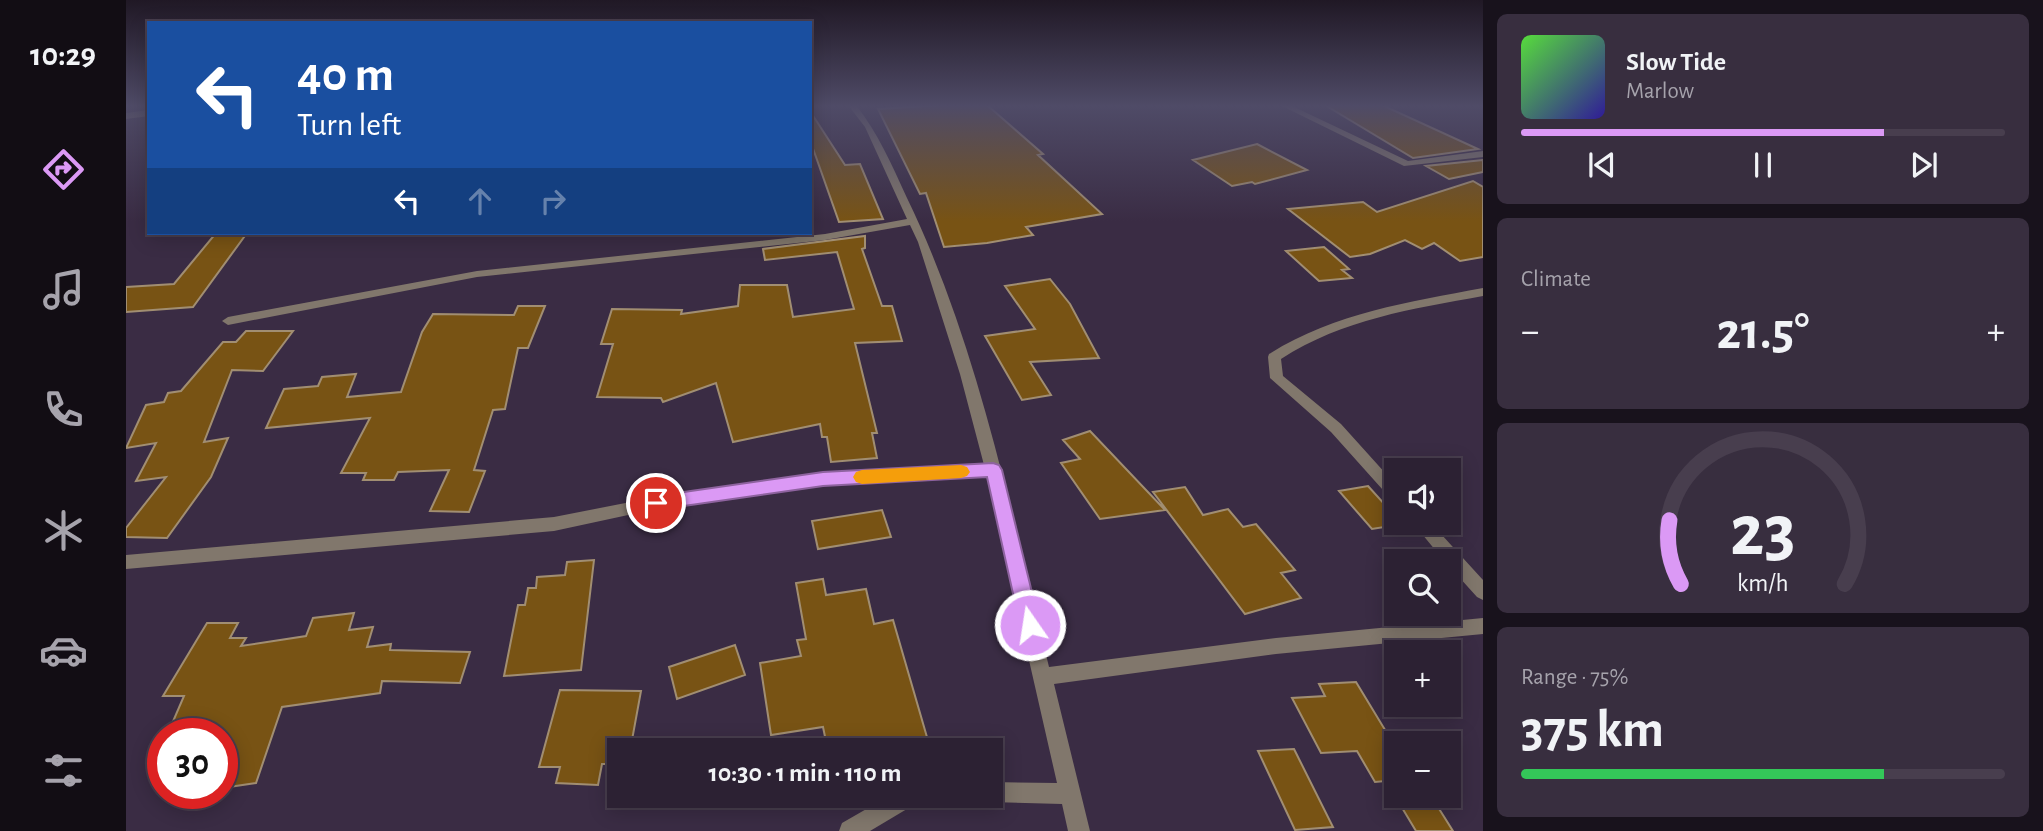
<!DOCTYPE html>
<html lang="en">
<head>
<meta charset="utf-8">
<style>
	:root { --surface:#2c2133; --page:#382e3f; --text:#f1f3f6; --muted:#a6a3ac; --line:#483e4e; --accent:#db99f5 }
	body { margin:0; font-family:"Alegreya Sans",sans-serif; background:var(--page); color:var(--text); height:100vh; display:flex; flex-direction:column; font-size:26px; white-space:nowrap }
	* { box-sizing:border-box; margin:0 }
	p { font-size:23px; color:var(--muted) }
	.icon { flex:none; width:38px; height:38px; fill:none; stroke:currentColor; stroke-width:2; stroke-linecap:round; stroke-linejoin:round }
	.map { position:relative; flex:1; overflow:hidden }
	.panel { display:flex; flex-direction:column; gap:14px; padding:14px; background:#18121c; width:560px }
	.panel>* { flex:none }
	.guide { position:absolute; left:21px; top:21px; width:665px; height:214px; border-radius:0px; box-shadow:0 4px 18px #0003,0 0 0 2px var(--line); background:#1a4fa0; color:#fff; overflow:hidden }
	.controls { position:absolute; left:1258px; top:458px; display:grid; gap:14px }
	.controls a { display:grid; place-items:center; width:77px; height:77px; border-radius:0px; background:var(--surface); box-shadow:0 4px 18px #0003,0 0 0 2px var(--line); font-size:35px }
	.speed { position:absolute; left:21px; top:718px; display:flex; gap:14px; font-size:35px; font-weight:700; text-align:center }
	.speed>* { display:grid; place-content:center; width:91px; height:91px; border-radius:50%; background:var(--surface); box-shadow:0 4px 18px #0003,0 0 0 2px var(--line); line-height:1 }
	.speed .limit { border:10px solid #d22; background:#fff; color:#111 }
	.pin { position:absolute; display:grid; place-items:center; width:60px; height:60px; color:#fff; margin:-30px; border:4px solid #fff; border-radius:50%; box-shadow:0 2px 7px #0007 }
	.me { position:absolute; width:77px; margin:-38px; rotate:347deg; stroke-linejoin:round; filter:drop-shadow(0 0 5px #0008) }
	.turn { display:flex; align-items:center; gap:24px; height:147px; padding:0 35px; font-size:32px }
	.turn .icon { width:91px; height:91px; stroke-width:2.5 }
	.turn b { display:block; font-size:49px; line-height:60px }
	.lanes { display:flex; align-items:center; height:66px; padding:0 35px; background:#0003; justify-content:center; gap:35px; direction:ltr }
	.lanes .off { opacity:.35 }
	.big { font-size:52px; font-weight:700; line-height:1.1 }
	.panel .card { flex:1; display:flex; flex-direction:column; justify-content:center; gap:10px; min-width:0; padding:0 24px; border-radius:10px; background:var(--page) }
	.panel .dial { align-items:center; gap:0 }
	.dial svg { height:182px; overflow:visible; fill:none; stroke:var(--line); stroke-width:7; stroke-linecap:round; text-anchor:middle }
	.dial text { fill:var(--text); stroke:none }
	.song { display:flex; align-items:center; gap:21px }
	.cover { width:84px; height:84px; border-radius:10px; background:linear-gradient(135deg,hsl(110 70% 55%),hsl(250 70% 35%)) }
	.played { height:7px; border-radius:4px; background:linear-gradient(90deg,var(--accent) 75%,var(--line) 75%) }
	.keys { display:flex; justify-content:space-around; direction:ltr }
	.heat { display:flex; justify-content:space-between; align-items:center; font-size:38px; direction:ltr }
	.charge { height:10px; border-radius:5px; background:linear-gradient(90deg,#34c759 75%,var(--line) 0) }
	.trip { position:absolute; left:481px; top:738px; width:396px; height:70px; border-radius:0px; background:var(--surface); box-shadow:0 4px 18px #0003,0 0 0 2px var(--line); font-weight:700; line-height:70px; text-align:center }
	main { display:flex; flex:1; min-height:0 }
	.menu { display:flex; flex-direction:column; width:126px; justify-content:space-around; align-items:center; background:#120d14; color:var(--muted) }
	.menu .icon { width:49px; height:49px }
	.menu .selected { color:var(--accent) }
	.menu b { font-size:32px; color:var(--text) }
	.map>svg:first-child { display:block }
	.building { fill:#785314; stroke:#a18e72; stroke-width:2 }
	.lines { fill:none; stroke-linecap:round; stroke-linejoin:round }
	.street { fill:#81776c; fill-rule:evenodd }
	.route { fill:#db99f5; stroke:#8e639f; stroke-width:2 }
	.slow { fill:#f59e0b }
</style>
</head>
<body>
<main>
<nav class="menu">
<b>10:29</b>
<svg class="icon selected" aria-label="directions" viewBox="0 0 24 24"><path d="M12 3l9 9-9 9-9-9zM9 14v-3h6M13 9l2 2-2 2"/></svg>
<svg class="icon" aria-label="music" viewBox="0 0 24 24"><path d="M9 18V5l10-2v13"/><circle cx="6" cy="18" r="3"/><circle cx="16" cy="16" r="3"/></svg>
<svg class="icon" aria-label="phone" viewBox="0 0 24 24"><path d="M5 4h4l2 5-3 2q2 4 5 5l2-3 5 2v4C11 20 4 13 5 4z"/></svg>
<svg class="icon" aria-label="climate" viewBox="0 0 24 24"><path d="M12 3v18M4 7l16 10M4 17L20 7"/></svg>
<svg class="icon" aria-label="car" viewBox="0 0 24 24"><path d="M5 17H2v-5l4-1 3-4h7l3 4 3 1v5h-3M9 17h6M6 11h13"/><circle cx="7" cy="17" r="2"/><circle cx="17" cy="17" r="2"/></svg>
<svg class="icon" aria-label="filters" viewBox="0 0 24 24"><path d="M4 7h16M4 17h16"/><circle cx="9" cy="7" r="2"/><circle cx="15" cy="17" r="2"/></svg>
</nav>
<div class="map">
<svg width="1357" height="831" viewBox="0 0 1357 831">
	<rect width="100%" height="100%" fill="#3a2c44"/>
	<path class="building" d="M 817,105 L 861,105 L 917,154 L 912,155 L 976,214 L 900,227 L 907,235 L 861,243 L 818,247 L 800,193 L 794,194 L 752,109 Z
		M 1199,105 L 1256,105 L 1352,149 L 1287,158 Z
		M 684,111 L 719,165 L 734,164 L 757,219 L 713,222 L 684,140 Z
		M 1131,144 L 1181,170 L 1129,184 L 1126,182 L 1106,186 L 1067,160 Z
		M 1357,160 L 1357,172 L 1323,179 L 1300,166 Z
		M 1347,181 L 1357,187 L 1357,257 L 1334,261 L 1308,243 L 1296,249 L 1279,240 L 1244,254 L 1224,257 L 1162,209 L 1237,202 L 1251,212 Z
		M 90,233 L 121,233 L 67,307 L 0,312 L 0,287 L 48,284 Z
		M 739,236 L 739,248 L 736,249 L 756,306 L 766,306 L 776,341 L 729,343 L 751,433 L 746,433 L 751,458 L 705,462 L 701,437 L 696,437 L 694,424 L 607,442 L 590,383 L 537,402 L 535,398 L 471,397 L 487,344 L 475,344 L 486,309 L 556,310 L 555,314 L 612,306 L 614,285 L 661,285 L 667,317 L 728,309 L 711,252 L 639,260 L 637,249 Z
		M 1198,247 L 1223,269 L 1216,270 L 1226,278 L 1193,281 L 1160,251 Z
		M 924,279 L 944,304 L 973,358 L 904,362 L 925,395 L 896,400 L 859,336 L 909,329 L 879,286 Z
		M 392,306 L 419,306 L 402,348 L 392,348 L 379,409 L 367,410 L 348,470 L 359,471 L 343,512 L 304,511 L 323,470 L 272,472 L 268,480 L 237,480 L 240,473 L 215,473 L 244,418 L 140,428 L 158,389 L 192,386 L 196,377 L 230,374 L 221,397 L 275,392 L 296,332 L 307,314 L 388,315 Z
		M 120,331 L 167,331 L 137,371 L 106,370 L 78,442 L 102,438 L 85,477 L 41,538 L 0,537 L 0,528 L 40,477 L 10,481 L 30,443 L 0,448 L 20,405 L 38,402 L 42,393 L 55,391 L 97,342 L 110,342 Z
		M 964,431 L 1039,510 L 974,519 L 935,463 L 954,459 L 937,440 Z
		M 1242,486 L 1270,517 L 1270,523 L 1277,524 L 1246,529 L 1213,491 Z
		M 1059,487 L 1077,515 L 1102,509 L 1117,527 L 1130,524 L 1169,570 L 1155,573 L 1175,598 L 1119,614 L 1027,492 Z
		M 756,510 L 765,537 L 692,549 L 686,521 Z
		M 468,560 L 455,670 L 378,676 L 392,605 L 399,605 L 402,588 L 410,588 L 411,577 L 439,575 L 441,562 Z
		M 697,579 L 700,595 L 740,589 L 748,624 L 767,620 L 805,751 L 702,751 L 697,727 L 645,735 L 634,663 L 675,656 L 671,640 L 680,639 L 670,583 Z
		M 228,613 L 223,630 L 247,627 L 241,647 L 265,644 L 264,650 L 344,652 L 334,683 L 256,681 L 254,693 L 156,707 L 130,783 L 96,788 L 96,733 L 42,733 L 58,696 L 37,696 L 81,623 L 112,623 L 104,638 L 120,638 L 115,646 L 180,636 L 187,618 Z
		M 609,645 L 619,675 L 551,699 L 543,667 Z
		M 1230,682 L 1270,748 L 1270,780 L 1249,782 L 1231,751 L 1195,753 L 1166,698 L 1199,696 L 1193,684 Z
		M 434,690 L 515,691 L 504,751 L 494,751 L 494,764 L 476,764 L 472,785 L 430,783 L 434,767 L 413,767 Z
		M 1168,749 L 1207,827 L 1169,830 L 1132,751 Z
		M 1269,796 L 1305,796 L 1327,831 L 1290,831 Z"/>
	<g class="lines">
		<path class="street" d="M 722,105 L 730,105 C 752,133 766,165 781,198 C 852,345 884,509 923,667 L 1150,638 L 1357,618 L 1357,634 L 1150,654 L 928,684 L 964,831 L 942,831 L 936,804 L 864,802 L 857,799 L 855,796 L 864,796 L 864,782 L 931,783 L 861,476 L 697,485 L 530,509 L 428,531 L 0,569 L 0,555 L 428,517 L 530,497 L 697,473 L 858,465 L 834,374 L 792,242 L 784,225 L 699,240 L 351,277 L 102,325 L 96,321 L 102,317 L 351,271 L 699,234 L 781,219 L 739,127 Z
			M 1154,105 L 1164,105 L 1282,161 L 1357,151 L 1357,157 L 1278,166 Z
			M 23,110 L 23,116 L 0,119 L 0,113 Z
			M 1357,288 L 1357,296 C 1286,309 1217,319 1155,359 L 1157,376 L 1215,424 L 1270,485 L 1270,501 L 1265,499 L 1205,432 L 1144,378 L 1142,357 L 1143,354 C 1209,313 1282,302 1357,288 Z
			M 1287,523 L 1305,523 L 1357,580 L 1357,600 L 1351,597 L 1323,566 L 1323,562 L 1319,562 Z
			M 763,796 L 794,796 L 791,803 L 744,831 L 713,831 L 716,823 Z"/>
	</g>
	<linearGradient id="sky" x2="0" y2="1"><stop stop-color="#201825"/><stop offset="0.48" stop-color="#4f4b67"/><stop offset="1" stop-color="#4f4b67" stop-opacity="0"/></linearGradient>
	<rect width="1357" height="221" fill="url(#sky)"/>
	<path class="route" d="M 867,463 L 873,465 L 876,470 L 914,625 L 911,631 L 904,634 L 897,631 L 894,625 L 861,477 L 697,486 L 530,510 L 524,508 L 521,503 L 524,498 L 530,496 L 697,472 Z"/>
	<path class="slow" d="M 835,465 L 841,467 L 844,472 L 841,476 L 835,478 L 736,484 L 730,482 L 727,477 L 730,472 L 736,470 Z"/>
</svg>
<div class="controls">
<a><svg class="icon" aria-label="sound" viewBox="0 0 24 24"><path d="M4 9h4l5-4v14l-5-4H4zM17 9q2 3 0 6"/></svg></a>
<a><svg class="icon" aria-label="search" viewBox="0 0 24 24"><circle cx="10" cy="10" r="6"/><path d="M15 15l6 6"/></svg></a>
<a>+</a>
<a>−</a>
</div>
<div class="speed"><div class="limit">30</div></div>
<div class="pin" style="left:530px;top:503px;background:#d93025"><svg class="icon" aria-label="arrive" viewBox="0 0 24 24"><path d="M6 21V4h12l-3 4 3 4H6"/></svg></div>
<svg class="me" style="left:904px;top:625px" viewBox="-20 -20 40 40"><circle r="17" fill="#db99f5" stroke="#fff" stroke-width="3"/><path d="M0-11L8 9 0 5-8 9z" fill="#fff"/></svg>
<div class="trip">10:30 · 1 min · 110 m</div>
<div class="guide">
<div class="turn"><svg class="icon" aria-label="left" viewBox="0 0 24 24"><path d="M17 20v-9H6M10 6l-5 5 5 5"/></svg><div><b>40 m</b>Turn left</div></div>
<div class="lanes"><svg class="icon" aria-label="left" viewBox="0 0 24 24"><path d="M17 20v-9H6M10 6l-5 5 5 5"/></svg><svg class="icon off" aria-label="ahead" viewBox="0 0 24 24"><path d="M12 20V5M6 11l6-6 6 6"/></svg><svg class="icon off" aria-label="right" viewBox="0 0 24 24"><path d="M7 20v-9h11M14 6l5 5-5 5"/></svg></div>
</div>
</div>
<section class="panel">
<div class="card">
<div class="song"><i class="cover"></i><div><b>Slow Tide</b><p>Marlow</p></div></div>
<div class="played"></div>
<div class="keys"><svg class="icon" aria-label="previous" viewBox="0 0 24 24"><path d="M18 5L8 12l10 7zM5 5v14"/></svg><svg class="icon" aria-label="pause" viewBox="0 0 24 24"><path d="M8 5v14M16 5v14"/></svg><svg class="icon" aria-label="next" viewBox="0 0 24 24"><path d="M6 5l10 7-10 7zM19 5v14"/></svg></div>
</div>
<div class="card"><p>Climate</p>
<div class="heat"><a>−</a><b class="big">21.5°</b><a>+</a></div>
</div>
<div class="card dial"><svg viewBox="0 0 100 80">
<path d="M14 69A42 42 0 1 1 86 69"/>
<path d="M14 69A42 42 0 0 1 9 41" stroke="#db99f5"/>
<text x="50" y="56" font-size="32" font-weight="700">23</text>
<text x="50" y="72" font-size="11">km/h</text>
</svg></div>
<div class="card"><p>Range · 75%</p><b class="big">375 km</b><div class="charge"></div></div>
</section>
</main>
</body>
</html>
